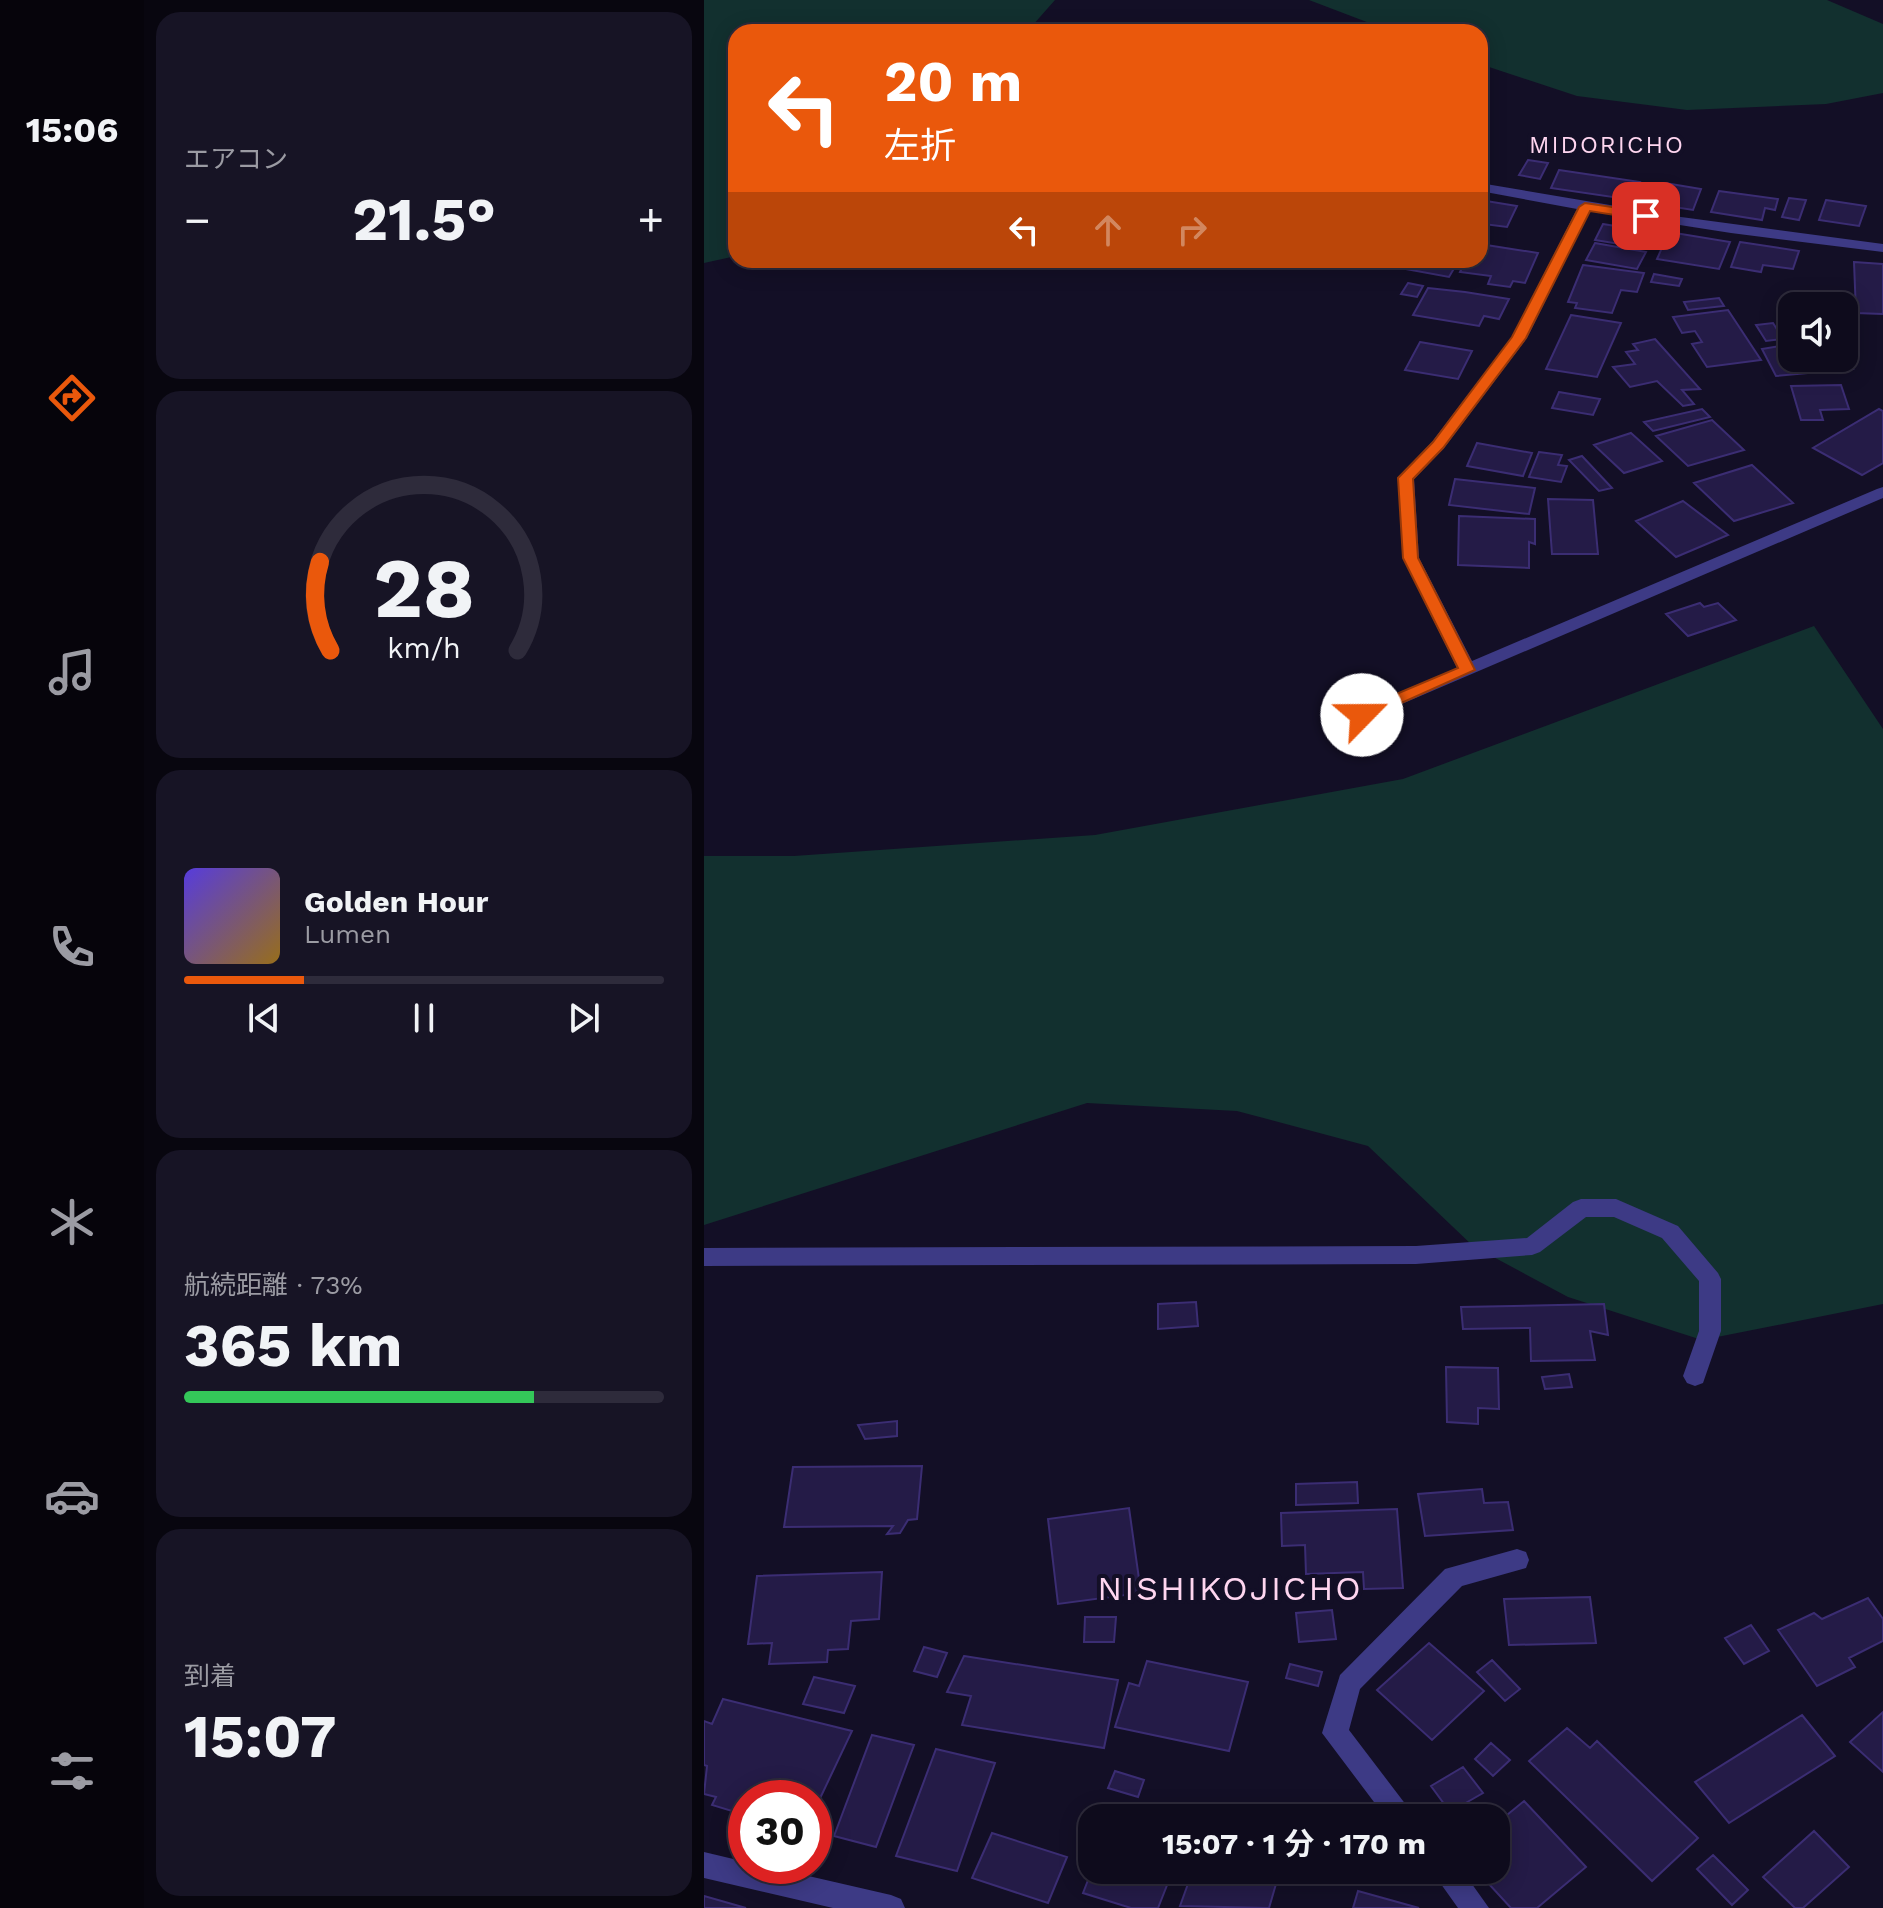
<!DOCTYPE html>
<html lang="ja">
<head>
<meta charset="utf-8">
<style>
	:root { --surface:#0e0b1c; --page:#171425; --text:#f1f3f6; --muted:#9b9ba3; --line:#2e2b3b; --accent:#ea580c }
	body { margin:0; font-family:"Work Sans","Noto Sans JP",sans-serif; background:var(--page); color:var(--text); height:100vh; display:flex; flex-direction:column; font-size:30px; white-space:nowrap }
	* { box-sizing:border-box; margin:0 }
	p { font-size:26px; color:var(--muted) }
	.icon { flex:none; width:44px; height:44px; fill:none; stroke:currentColor; stroke-width:2; stroke-linecap:round; stroke-linejoin:round }
	.map { position:relative; flex:1; overflow:hidden }
	.drawer { display:flex; flex-direction:column; gap:12px; padding:12px; background:#08060f; width:560px }
	.drawer>* { flex:none }
	.guide { position:absolute; left:24px; top:24px; width:760px; height:244px; border-radius:24px; box-shadow:0 4px 20px #0003,0 0 0 2px var(--line); background:#ea580c; color:#fff; overflow:hidden }
	.tools { position:absolute; left:1074px; top:292px; display:grid; gap:16px }
	.tools a { display:grid; place-items:center; width:80px; height:80px; border-radius:16px; background:var(--surface); box-shadow:0 4px 20px #0003,0 0 0 2px var(--line); font-size:40px }
	.speed { position:absolute; left:24px; top:1780px; display:flex; gap:16px; font-size:40px; font-weight:700; text-align:center }
	.speed>* { display:grid; place-content:center; width:104px; height:104px; border-radius:50%; background:var(--surface); box-shadow:0 4px 20px #0003,0 0 0 2px var(--line); line-height:1 }
	.speed .limit { border:12px solid #d22; background:#fff; color:#111 }
	.pin { position:absolute; display:grid; place-items:center; width:68px; height:68px; color:#fff; margin:-34px; border-radius:16px; box-shadow:0 4px 12px #0006 }
	.me { position:absolute; width:88px; margin:-44px; rotate:67deg; stroke-linejoin:round; filter:drop-shadow(0 0 6px #0008) }
	.turn { display:flex; align-items:center; gap:28px; height:168px; padding:0 24px; font-size:36px }
	.turn .icon { width:104px; height:104px; stroke-width:2.5 }
	.turn b { display:block; font-size:56px; line-height:68px }
	.lanes { display:flex; align-items:center; height:76px; padding:0 24px; background:#0003; justify-content:center; gap:40px; direction:ltr }
	.lanes .off { opacity:.35 }
	.big { font-size:60px; font-weight:700; line-height:1.1 }
	.drawer .widget { flex:1; display:flex; flex-direction:column; justify-content:center; gap:12px; min-width:0; padding:0 28px; border-radius:24px; background:var(--page) }
	.drawer .dial { align-items:center; gap:0 }
	.dial svg { height:208px; overflow:visible; fill:none; stroke:var(--line); stroke-width:7; stroke-linecap:round; text-anchor:middle }
	.dial text { fill:var(--text); stroke:none }
	.song { display:flex; align-items:center; gap:24px }
	.cover { width:96px; height:96px; border-radius:12px; background:linear-gradient(135deg,hsl(250 70% 55%),hsl(40 70% 35%)) }
	.played { height:8px; border-radius:4px; background:linear-gradient(90deg,var(--accent) 25%,var(--line) 25%) }
	.keys { display:flex; justify-content:space-around; direction:ltr }
	.heat { display:flex; justify-content:space-between; align-items:center; font-size:44px; direction:ltr }
	.charge { height:12px; border-radius:6px; background:linear-gradient(90deg,#34c759 73%,var(--line) 0) }
	.trip { position:absolute; left:374px; top:1804px; width:432px; height:80px; border-radius:24px; background:var(--surface); box-shadow:0 4px 20px #0003,0 0 0 2px var(--line); font-weight:700; line-height:80px; text-align:center }
	main { display:flex; flex:1; min-height:0 }
	.dock { display:flex; flex-direction:column; width:144px; justify-content:space-around; align-items:center; background:#06040b; color:var(--muted) }
	.dock .icon { width:56px; height:56px }
	.dock .on { color:var(--accent) }
	.dock b { font-size:36px; color:var(--text) }
	.map>svg:first-child { display:block }
	.green { fill:#12302f }
	.building { fill:#241b47; stroke:#3b2d73; stroke-width:2 }
	.lines { fill:none; stroke-linecap:round; stroke-linejoin:round }
	.minor { fill:#3d3a85; fill-rule:evenodd }
	.route { fill:#ea580c; stroke:#983908; stroke-width:2 }
	.labels { text-anchor:middle; dominant-baseline:central; stroke-width:8; stroke-linejoin:round; paint-order:stroke }
	.far-neighbourhood-label { font-size:24px; letter-spacing:2px; fill:#ffd6f0; stroke:#130f26 }
	.near-neighbourhood-label { font-size:34px; letter-spacing:2px; fill:#ffd6f0; stroke:#130f26 }
</style>
</head>
<body>
<main>
<nav class="dock">
<b>15:06</b>
<svg class="icon on" aria-label="directions" viewBox="0 0 24 24"><path d="M12 3l9 9-9 9-9-9zM9 14v-3h6M13 9l2 2-2 2"/></svg>
<svg class="icon" aria-label="music" viewBox="0 0 24 24"><path d="M9 18V5l10-2v13"/><circle cx="6" cy="18" r="3"/><circle cx="16" cy="16" r="3"/></svg>
<svg class="icon" aria-label="phone" viewBox="0 0 24 24"><path d="M5 4h4l2 5-3 2q2 4 5 5l2-3 5 2v4C11 20 4 13 5 4z"/></svg>
<svg class="icon" aria-label="climate" viewBox="0 0 24 24"><path d="M12 3v18M4 7l16 10M4 17L20 7"/></svg>
<svg class="icon" aria-label="car" viewBox="0 0 24 24"><path d="M5 17H2v-5l4-1 3-4h7l3 4 3 1v5h-3M9 17h6M6 11h13"/><circle cx="7" cy="17" r="2"/><circle cx="17" cy="17" r="2"/></svg>
<svg class="icon" aria-label="filters" viewBox="0 0 24 24"><path d="M4 7h16M4 17h16"/><circle cx="9" cy="7" r="2"/><circle cx="15" cy="17" r="2"/></svg>
</nav>
<section class="drawer">
<div class="widget"><p>エアコン</p>
<div class="heat"><a>−</a><b class="big">21.5°</b><a>+</a></div>
</div>
<div class="widget dial"><svg viewBox="0 0 100 80">
<path d="M14 69A42 42 0 1 1 86 69"/>
<path d="M14 69A42 42 0 0 1 10 35" stroke="#ea580c"/>
<text x="50" y="56" font-size="32" font-weight="700">28</text>
<text x="50" y="72" font-size="11">km/h</text>
</svg></div>
<div class="widget">
<div class="song"><i class="cover"></i><div><b>Golden Hour</b><p>Lumen</p></div></div>
<div class="played"></div>
<div class="keys"><svg class="icon" aria-label="previous" viewBox="0 0 24 24"><path d="M18 5L8 12l10 7zM5 5v14"/></svg><svg class="icon" aria-label="pause" viewBox="0 0 24 24"><path d="M8 5v14M16 5v14"/></svg><svg class="icon" aria-label="next" viewBox="0 0 24 24"><path d="M6 5l10 7-10 7zM19 5v14"/></svg></div>
</div>
<div class="widget"><p>航続距離 · 73%</p><b class="big">365 km</b><div class="charge"></div></div>
<div class="widget"><p>到着</p><b class="big">15:07</b></div>
</section>
<div class="map">
<svg width="1179" height="1908" viewBox="0 0 1179 1908">
	<rect width="100%" height="100%" fill="#130f26"/>
	<path class="green" d="M 0,0 L 351,0 L 328,26 L 330,32 L 32,32 L 32,256 L 0,263 Z
		M 605,0 L 1123,0 L 1179,24 L 1179,93 L 1122,104 L 983,110 L 873,96 L 776,64 L 776,32 L 689,32 Z
		M 1110,626 L 1179,729 L 1179,1304 L 998,1340 L 864,1297 L 769,1246 L 664,1146 L 533,1111 L 383,1103 L 0,1225 L 0,856 L 90,856 L 391,835 L 699,779 Z"/>
	<path class="building" d="M 824,160 L 844,163 L 836,179 L 815,175 Z
		M 855,170 L 936,182 L 929,200 L 847,188 Z
		M 961,183 L 997,189 L 989,210 L 951,204 Z
		M 1015,191 L 1074,199 L 1071,210 L 1061,208 L 1058,220 L 1007,212 Z
		M 1085,198 L 1102,200 L 1095,220 L 1078,217 Z
		M 776,200 L 813,206 L 803,227 L 780,224 L 776,228 Z
		M 1122,200 L 1162,206 L 1155,226 L 1115,220 Z
		M 899,224 L 948,232 L 940,248 L 891,240 Z
		M 965,232 L 1026,242 L 1015,269 L 953,259 Z
		M 1036,242 L 1095,251 L 1089,269 L 1059,265 L 1057,272 L 1027,267 Z
		M 891,243 L 942,252 L 933,269 L 882,260 Z
		M 776,244 L 834,253 L 821,283 L 809,281 L 806,287 L 784,284 L 787,276 L 756,272 L 762,260 L 776,260 Z
		M 708,260 L 755,260 L 745,277 L 702,269 Z
		M 1150,262 L 1179,264 L 1179,314 L 1152,313 Z
		M 879,265 L 940,273 L 933,292 L 917,290 L 908,313 L 871,308 L 873,303 L 864,302 Z
		M 950,274 L 978,279 L 975,286 L 947,282 Z
		M 704,283 L 719,286 L 713,297 L 697,294 Z
		M 724,288 L 761,292 L 805,299 L 795,319 L 780,316 L 775,326 L 709,315 Z
		M 1015,298 L 1020,306 L 984,310 L 980,302 Z
		M 1024,310 L 1057,360 L 1003,367 L 988,344 L 998,342 L 991,331 L 978,333 L 969,317 Z
		M 867,315 L 917,323 L 893,377 L 842,369 Z
		M 1069,323 L 1079,339 L 1062,341 L 1052,325 Z
		M 951,339 L 996,389 L 978,390 L 990,404 L 979,406 L 953,381 L 926,387 L 909,367 L 931,364 L 922,352 L 934,350 L 929,344 Z
		M 716,342 L 768,351 L 754,379 L 701,370 Z
		M 1088,344 L 1088,358 L 1140,358 L 1140,353 L 1149,369 L 1072,376 L 1058,349 Z
		M 1137,385 L 1145,409 L 1116,410 L 1119,420 L 1097,420 L 1087,386 Z
		M 855,392 L 896,399 L 889,415 L 848,408 Z
		M 998,409 L 1006,417 L 949,431 L 940,422 Z
		M 1175,409 L 1179,411 L 1179,463 L 1158,475 L 1109,448 Z
		M 1008,420 L 1040,450 L 984,466 L 952,436 Z
		M 927,433 L 958,461 L 920,473 L 890,445 Z
		M 773,443 L 828,453 L 819,476 L 763,466 Z
		M 835,452 L 858,455 L 854,465 L 863,466 L 857,482 L 825,477 Z
		M 878,456 L 908,488 L 895,491 L 865,460 Z
		M 1048,465 L 1089,503 L 1030,521 L 990,483 Z
		M 751,479 L 831,488 L 825,514 L 745,505 Z
		M 844,499 L 889,500 L 894,554 L 848,554 Z
		M 979,501 L 1024,535 L 972,557 L 932,521 Z
		M 755,516 L 831,519 L 831,544 L 825,542 L 825,568 L 754,565 Z
		M 996,603 L 1000,607 L 1014,603 L 1032,620 L 984,636 L 962,614 Z
		M 492,1302 L 494,1326 L 454,1329 L 454,1304 Z
		M 900,1304 L 904,1335 L 886,1331 L 891,1360 L 827,1361 L 826,1328 L 759,1329 L 757,1307 Z
		M 742,1367 L 794,1368 L 795,1409 L 774,1408 L 774,1424 L 743,1422 Z
		M 865,1374 L 868,1387 L 841,1389 L 838,1377 Z
		M 193,1421 L 193,1436 L 161,1439 L 154,1425 Z
		M 218,1466 L 213,1519 L 204,1520 L 196,1533 L 183,1534 L 189,1526 L 80,1527 L 89,1467 Z
		M 653,1482 L 654,1503 L 592,1505 L 592,1484 Z
		M 778,1489 L 780,1503 L 804,1502 L 809,1530 L 721,1536 L 714,1494 Z
		M 425,1508 L 437,1593 L 354,1604 L 344,1519 Z
		M 693,1509 L 699,1588 L 660,1589 L 659,1572 L 602,1574 L 601,1545 L 578,1546 L 577,1513 Z
		M 178,1572 L 175,1619 L 147,1621 L 144,1649 L 124,1650 L 123,1662 L 65,1664 L 68,1643 L 44,1644 L 53,1576 Z
		M 886,1597 L 892,1643 L 805,1645 L 800,1599 Z
		M 1164,1598 L 1179,1619 L 1179,1641 L 1145,1658 L 1151,1667 L 1113,1686 L 1074,1630 L 1110,1613 L 1118,1619 Z
		M 628,1610 L 632,1639 L 595,1642 L 592,1613 Z
		M 381,1617 L 412,1617 L 410,1642 L 380,1642 Z
		M 1047,1625 L 1065,1651 L 1040,1664 L 1021,1638 Z
		M 725,1643 L 780,1691 L 728,1740 L 673,1690 Z
		M 220,1647 L 243,1653 L 233,1677 L 210,1671 Z
		M 260,1656 L 414,1680 L 400,1748 L 258,1725 L 267,1696 L 243,1692 Z
		M 788,1660 L 816,1689 L 801,1701 L 773,1672 Z
		M 443,1661 L 544,1682 L 525,1751 L 411,1727 L 425,1683 L 435,1686 Z
		M 586,1664 L 618,1672 L 614,1686 L 582,1678 Z
		M 110,1677 L 151,1686 L 140,1713 L 99,1704 Z
		M 19,1699 L 148,1731 L 110,1811 L 110,1798 L 65,1798 L 51,1794 L 49,1798 L 42,1798 L 41,1815 L 8,1805 L 12,1797 L 0,1794 L 3,1766 L 0,1765 L 0,1721 L 8,1724 Z
		M 1179,1712 L 1179,1772 L 1146,1742 Z
		M 1098,1715 L 1131,1756 L 1025,1823 L 991,1782 Z
		M 863,1728 L 886,1748 L 893,1741 L 994,1838 L 948,1881 L 825,1761 Z
		M 168,1735 L 210,1745 L 172,1847 L 130,1836 Z
		M 787,1743 L 806,1760 L 789,1776 L 771,1759 Z
		M 232,1749 L 291,1763 L 253,1871 L 192,1856 Z
		M 759,1767 L 779,1793 L 746,1812 L 727,1786 Z
		M 411,1771 L 440,1780 L 434,1797 L 404,1788 Z
		M 820,1801 L 882,1867 L 833,1908 L 807,1908 L 772,1870 L 792,1870 L 792,1824 Z
		M 1110,1831 L 1145,1867 L 1099,1908 L 1091,1908 L 1059,1877 Z
		M 288,1833 L 363,1857 L 344,1903 L 268,1878 Z
		M 1009,1855 L 1044,1890 L 1028,1905 L 993,1869 Z
		M 388,1870 L 469,1870 L 454,1908 L 427,1908 L 379,1893 Z
		M 489,1870 L 524,1870 L 572,1884 L 565,1908 L 476,1906 Z
		M 654,1891 L 715,1908 L 649,1908 Z
		M 0,1896 L 42,1908 L 0,1908 Z"/>
	<g class="lines">
		<path class="minor" d="M 776,183 L 977,217 L 1179,244 L 1179,252 L 1027,233 L 886,211 L 823,338 L 740,448 L 710,479 L 715,558 L 768,661 L 1173,489 L 1179,487 L 1179,498 L 658,721 L 652,719 L 649,715 L 652,711 L 753,668 L 699,558 L 694,478 L 728,442 L 808,337 L 873,209 L 776,191 Z
			M 877,1199 L 912,1199 L 974,1226 L 1014,1273 L 1017,1279 L 1017,1331 L 999,1383 L 991,1386 L 983,1383 L 979,1376 L 995,1331 L 995,1281 L 958,1238 L 910,1217 L 882,1217 L 836,1252 L 828,1255 L 712,1264 L 0,1266 L 0,1248 L 712,1246 L 823,1238 L 869,1202 Z
			M 813,1549 L 822,1552 L 825,1560 L 822,1568 L 758,1586 L 656,1689 L 645,1730 L 712,1818 L 682,1818 L 618,1733 L 636,1675 L 741,1569 Z
			M 0,1852 L 42,1862 L 42,1866 L 61,1866 L 187,1895 L 197,1899 L 201,1908 L 129,1908 L 0,1878 Z
			M 727,1870 L 758,1870 L 785,1908 L 754,1908 Z"/>
	</g>
	<path class="route" d="M 881,203 L 942,212 L 949,216 L 942,220 L 886,211 L 822,338 L 739,448 L 709,479 L 714,558 L 771,670 L 664,718 L 652,718 L 650,715 L 652,711 L 754,668 L 699,558 L 694,478 L 729,442 L 808,337 L 875,207 Z"/>
	<g class="labels">
		<g class="far-neighbourhood-label">
			<text x="903" y="145">MIDORICHO</text>
		</g>
		<g class="near-neighbourhood-label">
			<text x="526" y="1588">NISHIKOJICHO</text>
		</g>
	</g>
</svg>
<div class="tools">
<a><svg class="icon" aria-label="sound" viewBox="0 0 24 24"><path d="M4 9h4l5-4v14l-5-4H4zM17 9q2 3 0 6"/></svg></a>
</div>
<div class="speed"><div class="limit">30</div></div>
<div class="pin" style="left:942px;top:216px;background:#d93025"><svg class="icon" aria-label="arrive" viewBox="0 0 24 24"><path d="M6 21V4h12l-3 4 3 4H6"/></svg></div>
<svg class="me" style="left:658px;top:715px" viewBox="-20 -20 40 40"><circle r="19" fill="#fff"/><path d="M0-13L10 11 0 6-10 11z" fill="#ea580c"/></svg>
<div class="trip">15:07 · 1 分 · 170 m</div>
<div class="guide">
<div class="turn"><svg class="icon" aria-label="left" viewBox="0 0 24 24"><path d="M17 20v-9H6M10 6l-5 5 5 5"/></svg><div><b>20 m</b>左折</div></div>
<div class="lanes"><svg class="icon" aria-label="left" viewBox="0 0 24 24"><path d="M17 20v-9H6M10 6l-5 5 5 5"/></svg><svg class="icon off" aria-label="ahead" viewBox="0 0 24 24"><path d="M12 20V5M6 11l6-6 6 6"/></svg><svg class="icon off" aria-label="right" viewBox="0 0 24 24"><path d="M7 20v-9h11M14 6l5 5-5 5"/></svg></div>
</div>
</div>
</main>
</body>
</html>
